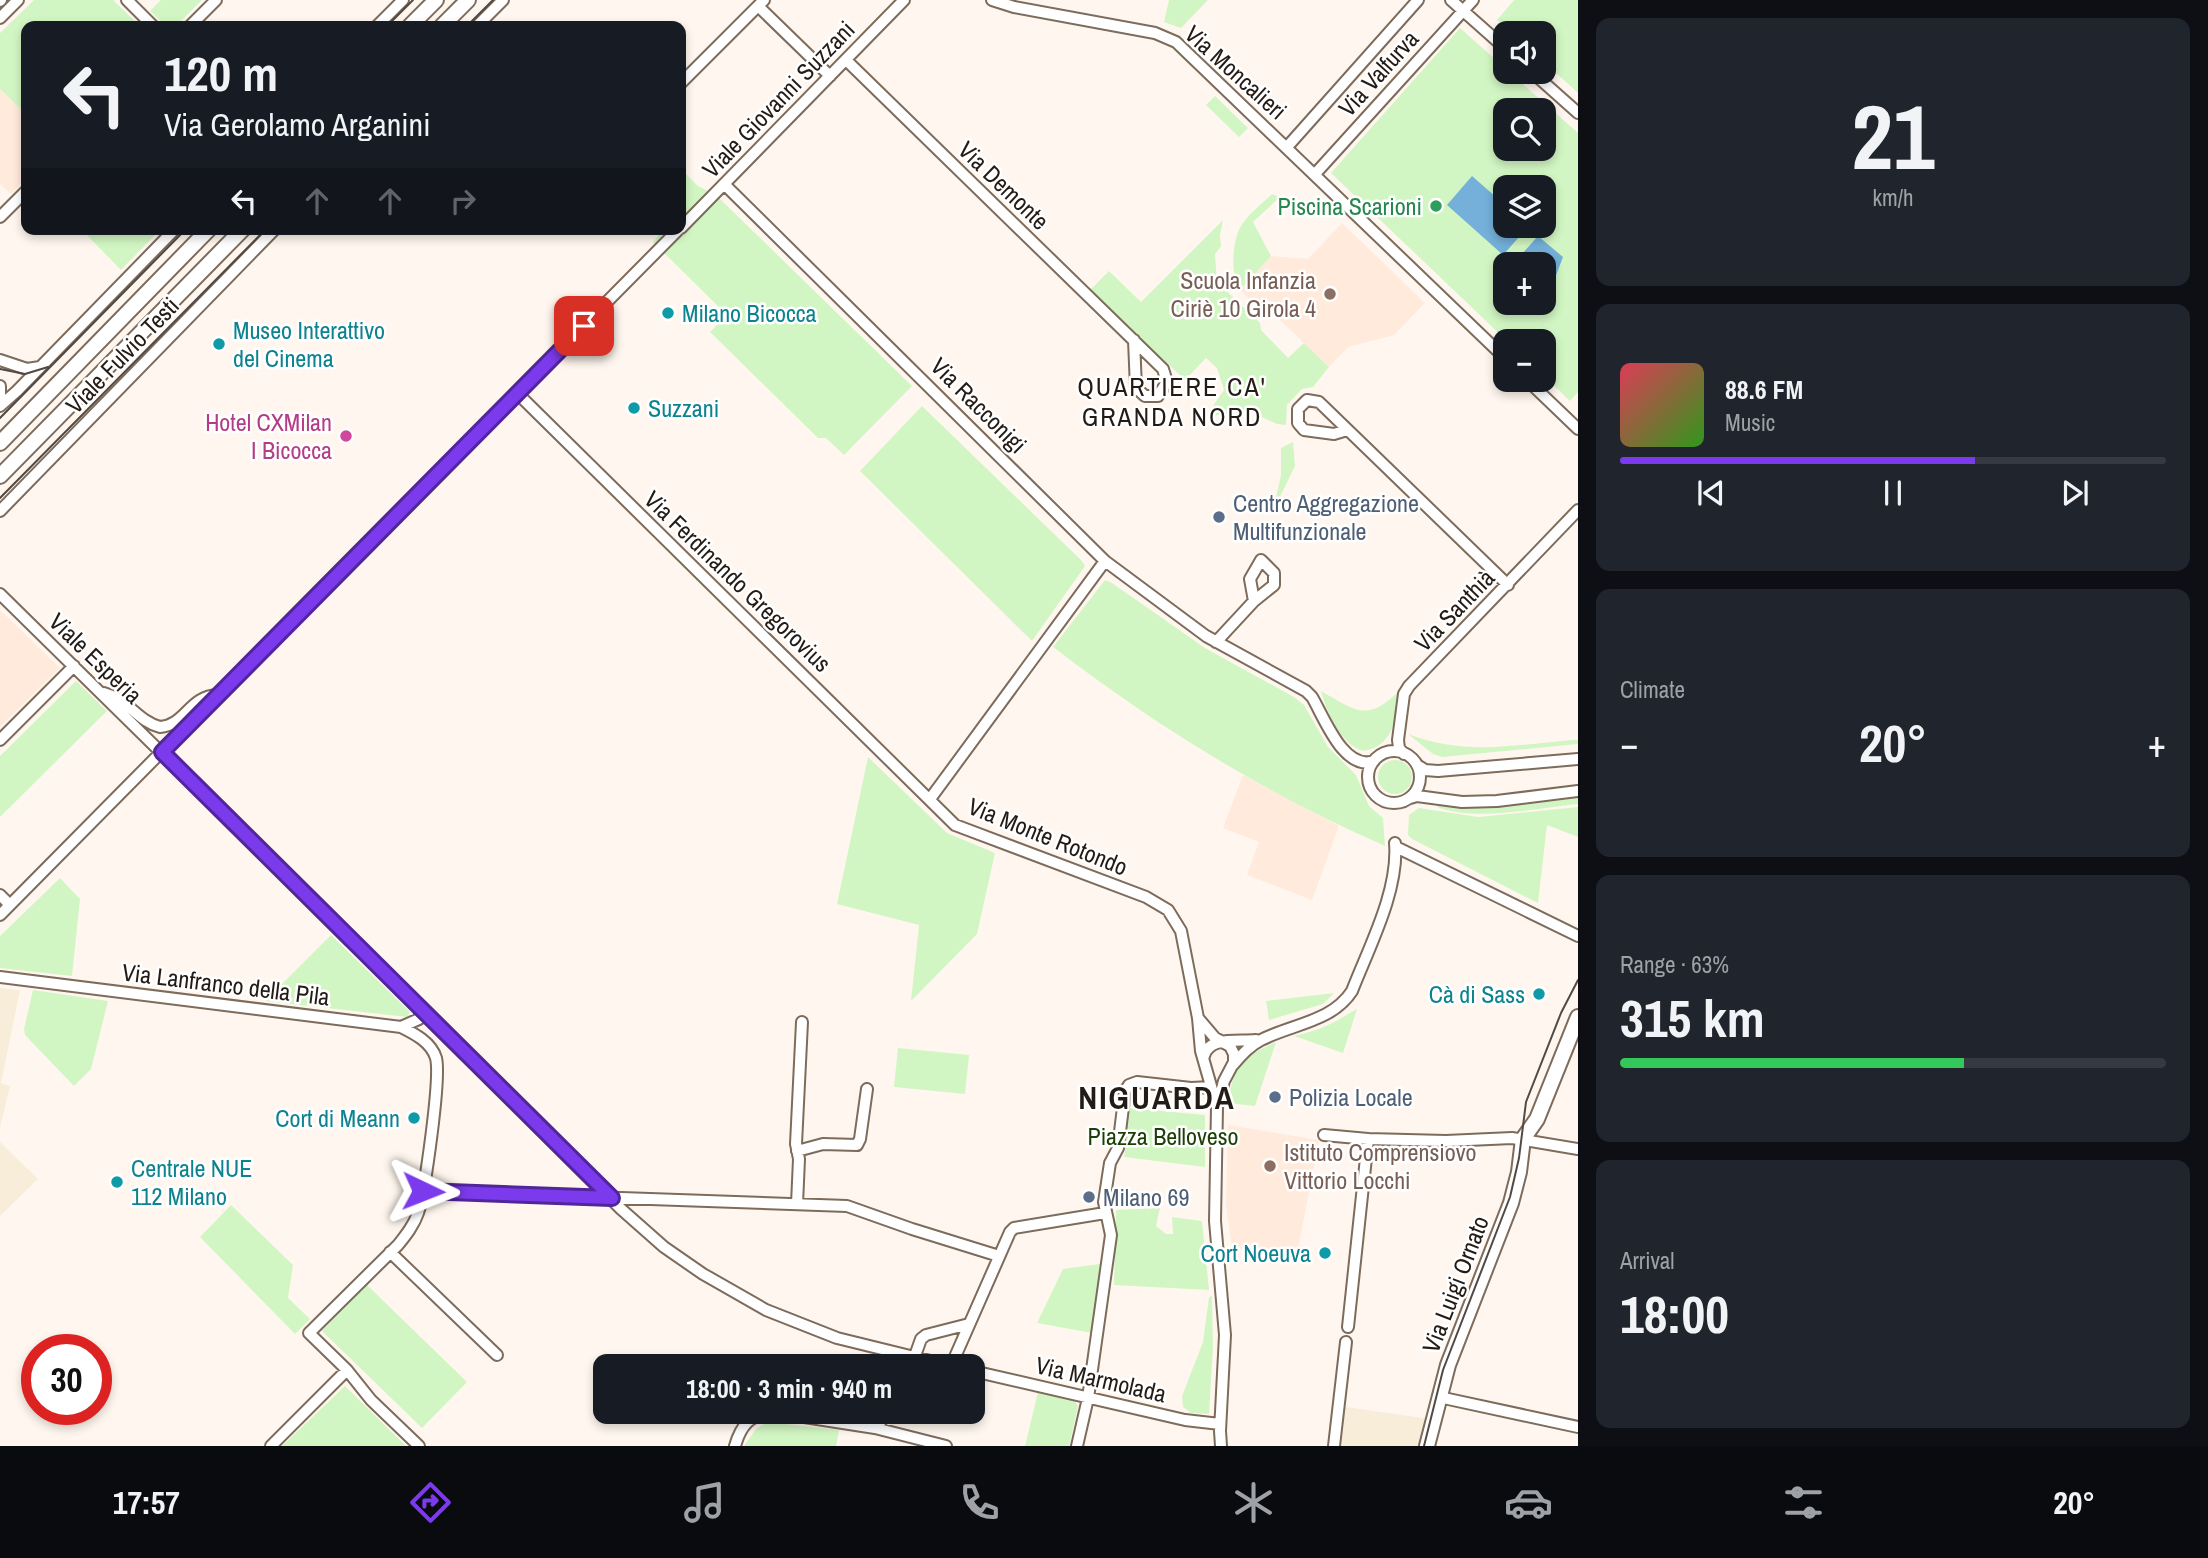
<!DOCTYPE html>
<html lang="en">
<head>
<meta charset="utf-8">
<style>
	:root { --surface:#171b24; --page:#20242c; --text:#f1f3f6; --muted:#9ea1a6; --line:#363941; --accent:#7c3aed }
	body { margin:0; font-family:"Archivo Narrow",sans-serif; background:var(--page); color:var(--text); height:100vh; display:flex; flex-direction:column; font-size:26px; white-space:nowrap }
	* { box-sizing:border-box; margin:0 }
	p { font-size:23px; color:var(--muted) }
	.icon { flex:none; width:38px; height:38px; fill:none; stroke:currentColor; stroke-width:2; stroke-linecap:round; stroke-linejoin:round }
	.map { position:relative; flex:1; overflow:hidden }
	.drawer { display:flex; flex-direction:column; gap:18px; padding:18px; background:#0d0f14; width:630px }
	.drawer>* { flex:none }
	.hud { position:absolute; left:21px; top:21px; width:665px; height:214px; border-radius:14px; box-shadow:0 4px 10px #0003; background:#171b24; color:var(--text); overflow:hidden }
	.tools { position:absolute; left:1493px; top:21px; display:grid; gap:14px }
	.tools a { display:grid; place-items:center; width:63px; height:63px; border-radius:14px; background:var(--surface); box-shadow:0 4px 10px #0003; font-size:35px }
	.speed { position:absolute; left:21px; top:1334px; display:flex; gap:14px; font-size:35px; font-weight:700; text-align:center }
	.speed>* { display:grid; place-content:center; width:91px; height:91px; border-radius:50%; background:var(--surface); box-shadow:0 4px 10px #0003; line-height:1 }
	.speed .limit { border:10px solid #d22; background:#fff; color:#111 }
	.pin { position:absolute; display:grid; place-items:center; width:60px; height:60px; color:#fff; margin:-30px; border-radius:14px; box-shadow:0 4px 10px #0006 }
	.me { position:absolute; width:77px; margin:-38px; rotate:92deg; stroke-linejoin:round; filter:drop-shadow(0 0 5px #0008) }
	.turn { display:flex; align-items:center; gap:24px; height:147px; padding:0 28px; font-size:32px }
	.turn .icon { width:91px; height:91px; stroke-width:2.5 }
	.turn b { display:block; font-size:49px; line-height:60px }
	.lanes { display:flex; align-items:center; height:66px; padding:0 28px; background:#0003; justify-content:center; gap:35px; direction:ltr }
	.lanes .off { opacity:.35 }
	.big { font-size:52px; font-weight:700; line-height:1.1 }
	.drawer .card { flex:1; display:flex; flex-direction:column; justify-content:center; gap:10px; min-width:0; padding:0 24px; border-radius:14px; background:var(--page) }
	.drawer .dial { align-items:center; gap:0 }
	.dial b { font-size:91px; line-height:1 }
	.song { display:flex; align-items:center; gap:21px }
	.cover { width:84px; height:84px; border-radius:10px; background:linear-gradient(135deg,hsl(350 70% 55%),hsl(110 70% 35%)) }
	.played { height:7px; border-radius:4px; background:linear-gradient(90deg,var(--accent) 65%,var(--line) 65%) }
	.keys { display:flex; justify-content:space-around; direction:ltr }
	.heat { display:flex; justify-content:space-between; align-items:center; font-size:38px; direction:ltr }
	.charge { height:10px; border-radius:5px; background:linear-gradient(90deg,#34c759 63%,var(--line) 0) }
	.trip { position:absolute; left:593px; top:1354px; width:392px; height:70px; border-radius:14px; background:var(--surface); box-shadow:0 4px 10px #0003; font-weight:700; line-height:70px; text-align:center }
	.dock { display:flex; height:112px; justify-content:space-around; align-items:center; background:#090b0e; color:var(--muted) }
	.dock .icon { width:49px; height:49px }
	.dock .on { color:var(--accent) }
	.dock b { font-size:32px; color:var(--text) }
	main { display:flex; flex:1; min-height:0 }
	.map>svg:first-child { display:block }
	.commercial { fill:#f8edd8 }
	.education { fill:#ffeadc }
	.green { fill:#d2f6c3; fill-rule:evenodd }
	.water { fill:#74b0d9 }
	.lines { fill:none; stroke-linecap:round; stroke-linejoin:round }
	.minor-casing { stroke:#7d6b5b; stroke-width:14 }
	.major-casing { stroke:#7d6b5b; stroke-width:18 }
	.minor { stroke:#fff; stroke-width:10 }
	.major { stroke:#fff; stroke-width:14 }
	.tram { stroke:#514943; stroke-width:2 }
	.route-casing { stroke:#51269a; stroke-width:18 }
	.route { stroke:#7c3aed; stroke-width:12 }
	.leisure-dot { fill:#2e9e5b; stroke:#fff; stroke-width:2.5 }
	.education-dot { fill:#8d6e63; stroke:#fff; stroke-width:2.5 }
	.culture-dot { fill:#0f9aa8; stroke:#fff; stroke-width:2.5 }
	.hotel-dot { fill:#d1479c; stroke:#fff; stroke-width:2.5 }
	.service-dot { fill:#5c6f8a; stroke:#fff; stroke-width:2.5 }
	.labels { text-anchor:middle; dominant-baseline:central; stroke-width:5; stroke-linejoin:round; paint-order:stroke }
	.street-label { font-size:24px; fill:#231b15; stroke:#fff }
	.leisure-label { font-size:24px; fill:#27864d; stroke:#fff; text-anchor:end }
	.education-label { font-size:24px; fill:#785e54; stroke:#fff; text-anchor:end }
	.culture-label { font-size:24px; fill:#0d838f; stroke:#fff; text-anchor:start }
	.hotel-label { font-size:24px; fill:#b23c85; stroke:#fff; text-anchor:end }
	.service-label { font-size:24px; fill:#4e5e75; stroke:#fff; text-anchor:start }
	.park-label { font-size:24px; fill:#1c3f05; stroke:#fff }
	.neighbourhood-label { font-size:26px; letter-spacing:2px; fill:#231b15; stroke:#fff }
	.district-label { font-size:32px; font-weight:bold; letter-spacing:2px; fill:#231b15; stroke:#fff }
</style>
</head>
<body>
<main>
<div class="map">
<svg width="1578" height="1446" viewBox="0 0 1578 1446">
	<rect width="100%" height="100%" fill="#fff7ef"/>
	<path class="commercial" d="M 0,988 L 20,990 L 1,1083 L 10,1086 L 0,1128 Z
		M 0,1142 L 38,1179 L 0,1216 Z
		M 1339,1406 L 1430,1419 L 1422,1446 L 1335,1446 Z"/>
	<path class="education" d="M 0,89 L 26,114 L 26,178 L 11,194 L 0,184 Z
		M 1342,223 L 1425,303 L 1394,335 L 1348,347 L 1329,367 L 1276,316 L 1267,316 L 1240,290 L 1271,256 L 1308,259 Z
		M 0,610 L 60,668 L 0,727 Z
		M 1243,775 L 1339,826 L 1312,900 L 1247,875 L 1259,842 L 1223,828 Z
		M 1228,1125 L 1319,1140 L 1296,1259 L 1232,1247 L 1226,1206 Z"/>
	<path class="green" d="M 34,0 L 113,0 L 140,26 L 26,26 L 26,114 L 0,89 L 0,33 Z
		M 161,0 L 202,0 L 176,26 L 166,26 L 150,11 Z
		M 1169,0 L 1208,0 L 1181,28 L 1164,22 Z
		M 1514,0 L 1578,0 L 1578,93 L 1544,62 L 1544,33 L 1511,33 L 1497,20 Z
		M 1460,28 L 1505,68 L 1505,72 L 1509,72 L 1578,133 L 1578,392 L 1570,401 L 1544,376 L 1544,341 L 1507,341 L 1331,173 ZM 1505,110 L 1544,110 L 1544,149 L 1505,149 ZM 1505,187 L 1544,187 L 1544,226 L 1505,226 ZM 1505,264 L 1544,264 L 1544,303 L 1505,303 Z
		M 1215,96 L 1248,128 L 1239,137 L 1206,105 Z
		M 681,169 L 698,186 L 716,195 L 912,386 L 844,455 L 826,438 L 818,438 L 710,332 L 727,315 L 653,242 L 658,236 L 653,229 L 681,229 Z
		M 1272,194 L 1280,197 L 1253,222 L 1271,256 L 1240,290 C 1230,276 1232,240 1241,226 C 1248,214 1262,204 1272,194 Z
		M 1223,220 L 1220,235 L 1221,246 L 1215,254 L 1217,282 L 1260,323 L 1261,330 L 1288,358 L 1304,343 L 1329,367 L 1313,387 L 1302,389 L 1287,405 L 1286,425 L 1277,424 L 1251,412 L 1206,416 L 1224,390 L 1217,368 L 1206,358 L 1185,380 L 1090,290 L 1109,271 L 1141,302 Z
		M 81,229 L 161,229 L 121,270 Z
		M 922,406 L 1082,561 L 1085,566 L 1032,641 L 860,471 Z
		M 1293,442 L 1295,466 L 1273,511 L 1281,475 L 1281,448 Z
		M 1105,580 L 1112,583 L 1205,648 L 1294,697 L 1304,705 L 1328,747 L 1356,775 L 1369,806 L 1383,818 L 1385,846 C 1266,794 1156,726 1053,647 Z
		M 76,681 L 107,711 L 0,817 L 0,756 Z
		M 1321,691 C 1355,710 1366,723 1398,692 C 1398,713 1395,738 1374,748 C 1368,750 1364,752 1358,749 C 1339,740 1326,710 1321,691 Z
		M 1408,734 C 1465,756 1513,745 1572,740 L 1578,740 L 1578,744 L 1442,757 L 1433,754 Z
		M 868,757 L 947,833 L 995,853 L 977,934 L 911,1001 L 919,925 L 837,904 Z
		M1378 777a17 17 0 1 1 34 0a17 17 0 1 1-34 0Z
		M 1578,797 L 1578,804 C 1537,808 1476,822 1437,807 L 1440,805 L 1486,807 Z
		M 1578,807 L 1578,837 L 1547,825 L 1538,903 L 1412,839 L 1408,835 L 1409,815 L 1419,808 L 1478,817 Z
		M 60,878 L 80,899 L 72,976 L 0,968 L 0,936 Z
		M 331,935 L 410,1012 L 407,1017 L 265,1001 Z
		M 33,990 L 108,1001 L 91,1069 L 74,1086 L 25,1035 L 24,1029 Z
		M 1334,993 L 1323,1004 L 1269,1020 L 1266,1001 Z
		M 1357,1009 L 1343,1053 L 1294,1036 C 1324,1029 1331,1024 1357,1009 Z
		M 1276,1042 L 1255,1106 L 1228,1103 C 1233,1067 1243,1056 1276,1042 Z
		M 898,1048 L 969,1055 L 965,1094 L 894,1087 Z
		M 1130,1108 L 1205,1115 L 1205,1167 L 1124,1157 C 1128,1141 1121,1122 1130,1108 Z
		M 231,1205 L 293,1265 L 288,1298 L 310,1319 L 295,1334 L 200,1237 Z
		M 1160,1208 L 1156,1226 L 1166,1234 L 1173,1234 L 1172,1217 L 1202,1221 L 1209,1290 L 1114,1285 L 1116,1210 Z
		M 1100,1264 L 1092,1333 L 1037,1323 L 1063,1269 Z
		M 367,1285 L 467,1382 L 422,1428 L 322,1331 Z
		M 1212,1296 L 1213,1347 L 1209,1414 L 1191,1413 L 1183,1407 L 1182,1396 L 1203,1342 L 1209,1297 Z
		M 345,1386 L 406,1446 L 282,1446 Z
		M 1038,1392 L 1074,1400 L 1078,1406 L 1069,1446 L 1025,1446 Z
		M 767,1422 L 839,1430 L 836,1446 L 744,1446 L 756,1429 Z"/>
	<path class="water" d="M 1472,176 L 1505,205 L 1505,226 L 1529,226 L 1503,255 L 1447,205 Z
		M 1538,236 L 1563,257 L 1549,294 L 1544,289 L 1544,264 L 1514,263 Z"/>
	<g class="lines">
		<defs>
			<path id="minor" d="M 127,0 L 153,26
				M 992,0 L 1014,7 L 1155,33 L 1176,42 L 1505,358
				M 1451,0 L 1505,48
				M 0,1 L 1,0
				M 758,6 L 830,76
				M 0,18 L 18,0
				M 190,26 L 216,0
				M 377,26 L 403,0
				M 477,26 L 503,0
				M 846,60 L 1163,369 L 1167,382 L 1158,396 L 1145,396 L 1136,388 L 1134,340
				M 1532,72 L 1578,113
				M 681,83 L 764,0
				M 1287,147 L 1418,0
				M 1315,174 L 1473,0
				M 724,184 L 1105,561 L 1206,636 L 1306,691 L 1312,697 C 1324,717 1344,772 1374,761
				M 0,217 L 26,191
				M 681,228 L 904,0
				M 0,360 L 27,369 L 40,367
				M 1527,380 L 1578,429
				M 0,386 L 0,400
				M 518,394 L 955,825 L 1146,897 L 1168,910 L 1181,931 L 1198,1018 L 1201,1051 L 1217,1107 L 1215,1221 L 1225,1335 L 1220,1431 L 1221,1446
				M 0,406 L 17,391 L 175,229
				M 1347,430 L 1334,434 L 1304,430 L 1298,423 L 1298,409 L 1307,400 L 1319,402 L 1508,585
				M 0,511 L 275,229
				M 0,594 L 421,1008 L 621,1209 L 664,1247 L 703,1274 L 766,1310 L 837,1338 L 955,1367
				M 1216,642 L 1254,601 L 1274,585 L 1274,573 L 1261,560 L 1250,579 L 1254,601
				M 104,693 C 128,699 137,721 160,727 C 186,725 189,696 218,695
				M 0,740 L 74,666
				M1368 777a26 26 0 1 1 52 0a26 26 0 1 1-52 0Z
				M 1404,754 L 1399,748 L 1398,740 L 1404,694 L 1409,686 L 1578,510
				M 1417,765 L 1425,770 L 1438,771 L 1578,759
				M 1410,798 L 1417,796 L 1462,802 L 1497,801 L 1578,791
				M 930,799 L 1105,561
				M 1396,847 L 1578,936
				M 0,895 L 10,905
				M 0,915 L 679,229
				M 0,977 L 401,1027 C 415,1034 431,1042 436,1058 C 441,1078 425,1191 418,1213 C 414,1225 406,1235 398,1245 L 309,1333 L 347,1370 L 371,1400 L 419,1446
				M 1198,1018 L 1215,1038 L 1230,1046 L 1234,1054 L 1234,1062 L 1224,1081 L 1217,1107
				M 401,1027 L 419,1019 L 421,1008
				M 1204,1056 C 1209,1036 1238,1042 1256,1040
				M 1233,1065 C 1241,1055 1249,1046 1261,1040 C 1292,1024 1332,1022 1352,991 C 1369,947 1399,891 1395,843
				M 1324,1135 L 1368,1139 L 1446,1141 L 1512,1138 L 1578,1149
				M 797,1151 L 823,1144 L 857,1145 L 860,1139 L 867,1089
				M 423,1191 L 847,1206 L 912,1229 L 999,1256
				M 797,1204 L 799,1159 L 796,1144 L 802,1022
				M 390,1252 L 497,1355
				M 1348,1327 L 1368,1139
				M 951,1366 L 1010,1232 L 1014,1228 L 1105,1213
				M 911,1367 L 921,1339 L 926,1335 L 969,1324
				M 973,1371 L 1185,1420 L 1220,1424
				M 1439,1397 L 1578,1427
				M 875,1428 L 889,1412
				M 271,1446 L 347,1370
				M 735,1446 C 741,1425 750,1415 772,1412 L 875,1428 L 946,1446
				M 1077,1446 L 1088,1398 L 1111,1235 L 1104,1202 L 1110,1163 L 1118,1148 L 1125,1091 L 1129,1085 L 1137,1082 L 1191,1088 L 1211,1087
				M 1334,1446 L 1346,1342"/>
			<path id="major" d="M 410,26 L 436,0
				M 442,26 L 468,0
				M 0,443 L 209,229
				M 0,476 L 243,229
				M 1427,1446 L 1448,1365 L 1511,1203 L 1519,1172 L 1523,1139 L 1537,1119 L 1578,1017"/>
		</defs>
		<use href="#minor" class="minor-casing"/>
		<use href="#major" class="major-casing"/>
		<use href="#minor" class="minor"/>
		<use href="#major" class="major"/>
		<path class="tram" d="M 387,26 L 413,0
			M 389,26 L 404,23 L 415,26
			M 467,26 L 493,0
			M 0,369 L 25,374 L 48,367
			M 0,418 L 186,229
			M 0,498 L 266,229
			M 1424,1446 L 1443,1370 L 1510,1197 L 1519,1158 L 1526,1102 L 1561,1013 L 1578,980"/>
	</g>
	<g class="lines">
		<defs>
			<path id="route" d="M 423,1191 L 612,1198 L 162,752 L 584,326"/>
		</defs>
		<use href="#route" class="route-casing"/>
		<use href="#route" class="route"/>
	</g>
	<circle class="leisure-dot" cx="1436" cy="206" r="7"/>
	<g class="education-dot">
		<circle cx="1330" cy="294" r="7"/>
		<circle cx="1270" cy="1166" r="7"/>
	</g>
	<g class="culture-dot">
		<circle cx="668" cy="313" r="7"/>
		<circle cx="219" cy="344" r="7"/>
		<circle cx="634" cy="408" r="7"/>
		<circle cx="1539" cy="994" r="7"/>
		<circle cx="414" cy="1118" r="7"/>
		<circle cx="117" cy="1182" r="7"/>
		<circle cx="1325" cy="1253" r="7"/>
	</g>
	<circle class="hotel-dot" cx="346" cy="436" r="7"/>
	<g class="service-dot">
		<circle cx="1219" cy="517" r="7"/>
		<circle cx="1275" cy="1097" r="7"/>
		<circle cx="1089" cy="1197" r="7"/>
	</g>
	<g class="labels">
		<g class="street-label">
			<text transform="translate(1236 72) rotate(42)">Via Moncalieri</text>
			<text transform="translate(1378 73) rotate(-48)">Via Valfurva</text>
			<text transform="translate(778 99) rotate(-46)">Viale Giovanni Suzzani</text>
			<text transform="translate(1004 185) rotate(44)">Via Demonte</text>
			<text transform="translate(122 355) rotate(-46)">Viale Fulvio Testi</text>
			<text transform="translate(979 405) rotate(45)">Via Racconigi</text>
			<text transform="translate(738 581) rotate(44)">Via Ferdinando Gregorovius</text>
			<text transform="translate(1454 610) rotate(-46)">Via Santhià</text>
			<text transform="translate(96 658) rotate(44)">Viale Esperia</text>
			<text transform="translate(1048 836) rotate(22)">Via Monte Rotondo</text>
			<text transform="translate(226 984) rotate(7)">Via Lanfranco della Pila</text>
			<text transform="translate(1455 1284) rotate(-69)">Via Luigi Ornato</text>
			<text transform="translate(1101 1379) rotate(13)">Via Marmolada</text>
		</g>
		<g class="leisure-label">
			<text x="1422" y="206">Piscina Scarioni</text>
		</g>
		<g class="education-label">
			<text x="1316" y="280">Scuola Infanzia<tspan x="1316" dy="28">Ciriè 10 Girola 4</tspan></text>
			<text x="1284" y="1152" text-anchor="start">Istituto Comprensiovo<tspan x="1284" dy="28">Vittorio Locchi</tspan></text>
		</g>
		<g class="culture-label">
			<text x="682" y="313">Milano Bicocca</text>
			<text x="233" y="330">Museo Interattivo<tspan x="233" dy="28">del Cinema</tspan></text>
			<text x="648" y="408">Suzzani</text>
			<text x="1525" y="994" text-anchor="end">Cà di Sass</text>
			<text x="400" y="1118" text-anchor="end">Cort di Meann</text>
			<text x="131" y="1168">Centrale NUE<tspan x="131" dy="28">112 Milano</tspan></text>
			<text x="1311" y="1253" text-anchor="end">Cort Noeuva</text>
		</g>
		<g class="hotel-label">
			<text x="332" y="422">Hotel CXMilan<tspan x="332" dy="28">I Bicocca</tspan></text>
		</g>
		<g class="service-label">
			<text x="1233" y="503">Centro Aggregazione<tspan x="1233" dy="28">Multifunzionale</tspan></text>
			<text x="1289" y="1097">Polizia Locale</text>
			<text x="1103" y="1197">Milano 69</text>
		</g>
		<g class="park-label">
			<text x="1163" y="1136">Piazza Belloveso</text>
		</g>
		<g class="neighbourhood-label">
			<text x="1172" y="386">QUARTIERE CA'<tspan x="1172" dy="30">GRANDA NORD</tspan></text>
		</g>
		<g class="district-label">
			<text x="1157" y="1097">NIGUARDA</text>
		</g>
	</g>
</svg>
<div class="tools">
<a><svg class="icon" aria-label="sound" viewBox="0 0 24 24"><path d="M4 9h4l5-4v14l-5-4H4zM17 9q2 3 0 6"/></svg></a>
<a><svg class="icon" aria-label="search" viewBox="0 0 24 24"><circle cx="10" cy="10" r="6"/><path d="M15 15l6 6"/></svg></a>
<a><svg class="icon" aria-label="layers" viewBox="0 0 24 24"><path d="M12 4l9 5-9 5-9-5zM3 14l9 5 9-5"/></svg></a>
<a>+</a>
<a>−</a>
</div>
<div class="speed"><div class="limit">30</div></div>
<div class="pin" style="left:584px;top:326px;background:#d93025"><svg class="icon" aria-label="arrive" viewBox="0 0 24 24"><path d="M6 21V4h12l-3 4 3 4H6"/></svg></div>
<svg class="me" style="left:423px;top:1191px" viewBox="-20 -20 40 40"><path d="M0-17L14 15 0 8-14 15z" fill="#7c3aed" stroke="#fff" stroke-width="4"/></svg>
<div class="trip">18:00 · 3 min · 940 m</div>
<div class="hud">
<div class="turn"><svg class="icon" aria-label="left" viewBox="0 0 24 24"><path d="M17 20v-9H6M10 6l-5 5 5 5"/></svg><div><b>120 m</b>Via Gerolamo Arganini</div></div>
<div class="lanes"><svg class="icon" aria-label="left" viewBox="0 0 24 24"><path d="M17 20v-9H6M10 6l-5 5 5 5"/></svg><svg class="icon off" aria-label="ahead" viewBox="0 0 24 24"><path d="M12 20V5M6 11l6-6 6 6"/></svg><svg class="icon off" aria-label="ahead" viewBox="0 0 24 24"><path d="M12 20V5M6 11l6-6 6 6"/></svg><svg class="icon off" aria-label="right" viewBox="0 0 24 24"><path d="M7 20v-9h11M14 6l5 5-5 5"/></svg></div>
</div>
</div>
<section class="drawer">
<div class="card dial"><b>21</b><p>km/h</p></div>
<div class="card">
<div class="song"><i class="cover"></i><div><b>88.6 FM</b><p>Music</p></div></div>
<div class="played"></div>
<div class="keys"><svg class="icon" aria-label="previous" viewBox="0 0 24 24"><path d="M18 5L8 12l10 7zM5 5v14"/></svg><svg class="icon" aria-label="pause" viewBox="0 0 24 24"><path d="M8 5v14M16 5v14"/></svg><svg class="icon" aria-label="next" viewBox="0 0 24 24"><path d="M6 5l10 7-10 7zM19 5v14"/></svg></div>
</div>
<div class="card"><p>Climate</p>
<div class="heat"><a>−</a><b class="big">20°</b><a>+</a></div>
</div>
<div class="card"><p>Range · 63%</p><b class="big">315 km</b><div class="charge"></div></div>
<div class="card"><p>Arrival</p><b class="big">18:00</b></div>
</section>
</main>
<nav class="dock">
<b>17:57</b>
<svg class="icon on" aria-label="directions" viewBox="0 0 24 24"><path d="M12 3l9 9-9 9-9-9zM9 14v-3h6M13 9l2 2-2 2"/></svg>
<svg class="icon" aria-label="music" viewBox="0 0 24 24"><path d="M9 18V5l10-2v13"/><circle cx="6" cy="18" r="3"/><circle cx="16" cy="16" r="3"/></svg>
<svg class="icon" aria-label="phone" viewBox="0 0 24 24"><path d="M5 4h4l2 5-3 2q2 4 5 5l2-3 5 2v4C11 20 4 13 5 4z"/></svg>
<svg class="icon" aria-label="climate" viewBox="0 0 24 24"><path d="M12 3v18M4 7l16 10M4 17L20 7"/></svg>
<svg class="icon" aria-label="car" viewBox="0 0 24 24"><path d="M5 17H2v-5l4-1 3-4h7l3 4 3 1v5h-3M9 17h6M6 11h13"/><circle cx="7" cy="17" r="2"/><circle cx="17" cy="17" r="2"/></svg>
<svg class="icon" aria-label="filters" viewBox="0 0 24 24"><path d="M4 7h16M4 17h16"/><circle cx="9" cy="7" r="2"/><circle cx="15" cy="17" r="2"/></svg>
<b>20°</b>
</nav>
</body>
</html>
